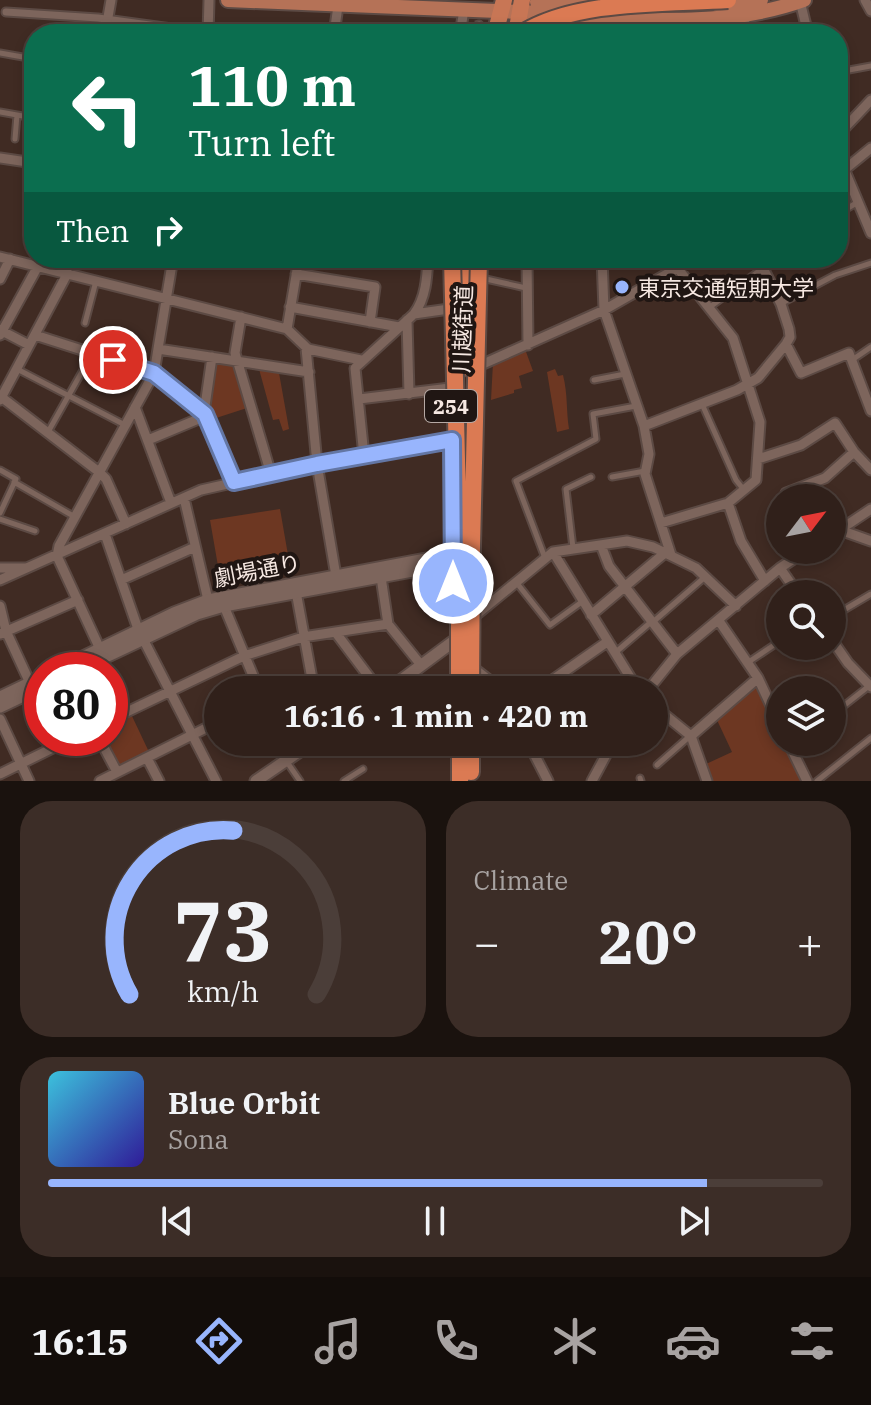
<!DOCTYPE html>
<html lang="en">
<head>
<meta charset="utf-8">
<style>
	:root { --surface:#30201a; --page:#3c2d27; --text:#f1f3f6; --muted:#a8a3a2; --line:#4b3e39; --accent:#98b5fd }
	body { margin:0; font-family:"IBM Plex Serif","Noto Sans JP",serif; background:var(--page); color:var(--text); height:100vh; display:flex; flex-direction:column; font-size:30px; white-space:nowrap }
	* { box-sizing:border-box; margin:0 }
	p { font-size:26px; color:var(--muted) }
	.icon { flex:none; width:44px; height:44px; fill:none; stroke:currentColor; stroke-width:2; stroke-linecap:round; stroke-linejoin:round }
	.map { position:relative; height:781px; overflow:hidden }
	.side { display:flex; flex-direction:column; gap:20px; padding:20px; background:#1a120e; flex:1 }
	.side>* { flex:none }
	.banner { position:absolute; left:24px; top:24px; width:824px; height:244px; border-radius:32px; box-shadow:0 4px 12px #0003,0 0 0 2px var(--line); background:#0b6e4f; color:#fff; overflow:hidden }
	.needle { width:52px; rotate:58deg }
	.fabs { position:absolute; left:766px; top:484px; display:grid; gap:16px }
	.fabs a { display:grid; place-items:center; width:80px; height:80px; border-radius:50%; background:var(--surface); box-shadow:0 4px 12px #0003,0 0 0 2px var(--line); font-size:40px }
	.speed { position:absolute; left:24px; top:652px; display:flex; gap:16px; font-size:40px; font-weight:700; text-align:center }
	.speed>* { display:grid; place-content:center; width:104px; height:104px; border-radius:50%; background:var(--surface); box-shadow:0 4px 12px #0003,0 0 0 2px var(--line); line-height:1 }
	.speed .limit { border:12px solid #d22; background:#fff; color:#111 }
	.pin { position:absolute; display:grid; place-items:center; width:68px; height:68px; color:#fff; margin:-34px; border:4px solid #fff; border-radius:50%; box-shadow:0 2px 8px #0007 }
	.me { position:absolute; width:88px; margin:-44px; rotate:0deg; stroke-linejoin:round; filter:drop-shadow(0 0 6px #0008) }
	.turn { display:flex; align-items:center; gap:28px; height:168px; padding:0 32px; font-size:36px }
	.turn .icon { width:104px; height:104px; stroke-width:2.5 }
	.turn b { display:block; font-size:56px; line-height:68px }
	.then { display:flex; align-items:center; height:76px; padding:0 32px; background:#0003; gap:16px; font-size:30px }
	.big { font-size:60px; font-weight:700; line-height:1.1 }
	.side .tile { flex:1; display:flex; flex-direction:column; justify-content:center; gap:12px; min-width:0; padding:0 28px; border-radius:32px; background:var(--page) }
	.side .dial { align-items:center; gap:0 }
	.dial svg { height:208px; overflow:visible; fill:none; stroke:var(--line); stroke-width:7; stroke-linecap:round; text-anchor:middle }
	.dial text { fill:var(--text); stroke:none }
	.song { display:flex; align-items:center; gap:24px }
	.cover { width:96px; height:96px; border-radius:12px; background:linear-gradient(135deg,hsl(190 70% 55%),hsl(250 70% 35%)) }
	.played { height:8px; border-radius:4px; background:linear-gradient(90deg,var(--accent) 85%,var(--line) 85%) }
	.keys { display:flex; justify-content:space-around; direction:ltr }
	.heat { display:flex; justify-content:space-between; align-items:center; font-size:44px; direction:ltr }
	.side .tiles { flex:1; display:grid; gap:20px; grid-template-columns:1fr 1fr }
	.tile:last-child { grid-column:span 2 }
	.trip { position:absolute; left:204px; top:676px; width:464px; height:80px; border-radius:40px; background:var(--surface); box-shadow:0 4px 12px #0003,0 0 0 2px var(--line); font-weight:700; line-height:80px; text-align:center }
	.tabs { display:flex; height:128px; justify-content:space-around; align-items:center; background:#130d0a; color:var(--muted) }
	.tabs .icon { width:56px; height:56px }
	.tabs .active { color:var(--accent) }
	.tabs b { font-size:36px; color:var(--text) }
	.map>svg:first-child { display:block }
	.green { fill:#6d3722 }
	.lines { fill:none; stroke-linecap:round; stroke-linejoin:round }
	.service-casing { stroke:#5c4a44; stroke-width:9 }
	.pedestrian-casing { stroke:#5c4a44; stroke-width:11 }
	.minor-casing { stroke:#5c4a44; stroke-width:13 }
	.tertiary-casing { stroke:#5c4a44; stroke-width:15 }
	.primary-casing { stroke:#5c4a44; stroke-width:18 }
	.trunk-casing { stroke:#5c4a44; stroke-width:20 }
	.motorway-casing { stroke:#5c4a44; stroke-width:20 }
	.service { stroke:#7d655c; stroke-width:5 }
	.pedestrian { stroke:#7d655c; stroke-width:7 }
	.minor { stroke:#7d655c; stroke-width:9 }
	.tertiary { stroke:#7d655c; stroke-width:11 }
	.primary { stroke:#b57257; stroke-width:14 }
	.trunk { stroke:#c87655; stroke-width:16 }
	.motorway { stroke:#db7a53; stroke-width:16 }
	.pedestrian-bridge-casing { stroke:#5c4a44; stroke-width:11; stroke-linecap:butt }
	.motorway-bridge-casing { stroke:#5c4a44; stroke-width:20; stroke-linecap:butt }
	.pedestrian-bridge { stroke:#7d655c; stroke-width:7 }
	.motorway-bridge { stroke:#db7a53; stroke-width:16 }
	.route-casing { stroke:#6376a4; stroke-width:20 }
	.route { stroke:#98b5fd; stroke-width:14 }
	.poi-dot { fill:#98b5fd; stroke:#201613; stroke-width:3 }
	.labels { text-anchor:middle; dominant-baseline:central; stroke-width:8; stroke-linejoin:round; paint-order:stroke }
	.shield { fill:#201613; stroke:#b6a9a4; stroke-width:2 }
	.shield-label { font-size:20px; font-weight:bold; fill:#f6e8e2 }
	.poi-label { font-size:22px; fill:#f6e8e2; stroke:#201613; text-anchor:start }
	.street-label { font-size:22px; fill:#f6e8e2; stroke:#201613 }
</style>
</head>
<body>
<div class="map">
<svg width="871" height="781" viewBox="0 0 871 781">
	<rect width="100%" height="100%" fill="#402b23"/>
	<path class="green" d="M 525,349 L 533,371 L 519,376 L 522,388 L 514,390 L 514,393 L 491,400 L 493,363 Z
		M 220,362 L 235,365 L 247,408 L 213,419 L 210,405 L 215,366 Z
		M 259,369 L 279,373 L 289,429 L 283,431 L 279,419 L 273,420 Z
		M 555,369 L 558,376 L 563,375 C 568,395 566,410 569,429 L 557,432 L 547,372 Z
		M 280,509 L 288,555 L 218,566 L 210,520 Z
		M 755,685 L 759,686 L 780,731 L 780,742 L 785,742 L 804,781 L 712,781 L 706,764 L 732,752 L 717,720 Z
		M 131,714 L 149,752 L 122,765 L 118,764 L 105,738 L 110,738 L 110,724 Z"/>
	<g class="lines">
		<defs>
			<path id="service" d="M 746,18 L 749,34
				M 0,53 L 34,59
				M 838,72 L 871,66
				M 0,112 L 34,118
				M 15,139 L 17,115
				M 838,214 L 858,202
				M 486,279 L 526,288
				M 782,303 L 835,275 L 871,263
				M 710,307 L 763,268
				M 85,323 L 96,281
				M 852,360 L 871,347
				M 17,369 L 125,425
				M 594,380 L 625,374
				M 702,404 L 736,480 L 744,490
				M 48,432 L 92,354
				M 0,470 L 16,479 L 0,513
				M 612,477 L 645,471
				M 14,482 L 75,517
				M 0,519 L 35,531
				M 573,548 L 566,489 L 591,477
				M 545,558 L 516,481 L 596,439 L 593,414 L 636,406
				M 516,582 L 550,625 L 583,601
				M 832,617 L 871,594
				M 653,622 L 705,577
				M 616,652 L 651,622
				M 747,663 L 780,641
				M 832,715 L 869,686
				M 287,762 L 300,781
				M 657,765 L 690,736
				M 640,778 L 641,781
				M 344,781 L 363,769
				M 817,781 L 871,738"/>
			<path id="pedestrian" d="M 6,12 L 98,18 L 216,34"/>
			<path id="minor" d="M 865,0 L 871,11
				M 800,1 L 808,34
				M 105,34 L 111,0
				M 208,34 L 209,0
				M 334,34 L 338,6
				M 460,34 L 464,10
				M 603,34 L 603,19
				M 838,135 L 871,100
				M 838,146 L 845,171 L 871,233
				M 0,158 L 34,163
				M 838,175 L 871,148
				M 0,257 L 287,329 L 308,349 L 361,360
				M 527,258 L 528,345
				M 602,258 L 604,310 L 644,426 L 649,454 L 645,474 L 671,555
				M 631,258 L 675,265 L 733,338 L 760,422 L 756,480 L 728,503 L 661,523
				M 296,274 L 375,287 L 370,322
				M 0,279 L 10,259
				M 290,307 L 399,327
				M 414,314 C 426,298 427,277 428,258
				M 241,317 L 235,353 L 271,474
				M 407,320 L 409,394
				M 287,329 L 299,258
				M 0,330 L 29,345
				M 0,335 L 38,266
				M 35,335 L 154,373 L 205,414 L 234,482
				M 786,344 L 801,373 L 849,353 L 871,411
				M 306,348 L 317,464 L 336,576
				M 158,349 L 309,372
				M 483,364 L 604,310 L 695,258
				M 0,396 L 99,472 L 106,479 L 126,524
				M 359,399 L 450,388
				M 0,400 L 65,278 L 70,258
				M 135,407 L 171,503
				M 644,426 L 737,390 L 758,378 L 786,344 L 790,337 L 789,329 L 781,304 L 758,258
				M 148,440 L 196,420 L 204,413 L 212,357
				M 364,456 L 355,368 L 414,314 L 449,309
				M 758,459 L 801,445 L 835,423 L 854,452 L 871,470
				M 184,498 L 208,600
				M 788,498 L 786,493 L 825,478 L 854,452
				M 728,503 L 741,541 L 765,581
				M 840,530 L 871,541
				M 105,534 L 138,629 L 216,781
				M 832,535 L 871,509
				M 601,545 L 609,566 L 677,654
				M 553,552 L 638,690
				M 0,568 L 25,568
				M 780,568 L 798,594
				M 381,577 L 388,624 L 421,665
				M 0,580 L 201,490 L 317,464 L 452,440
				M 121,580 L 195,547
				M 295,586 L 312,679 L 319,690
				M 0,606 L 6,631 L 30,683
				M 224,606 L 259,690
				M 476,615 L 553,552 L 627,541 L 653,547 L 696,568 L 736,606
				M 591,615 L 666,552
				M 719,621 L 758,678 L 780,725
				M 336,633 L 379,690
				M 0,634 L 78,600
				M 832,640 L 848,663 L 871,687
				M 100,649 L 57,556 L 59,546 L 154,373 L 173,258
				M 476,670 L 489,680 L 497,690
				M 538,690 L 607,642
				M 648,690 L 677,654 L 780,568 L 807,550
				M 654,706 L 691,736 L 707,781
				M 0,719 L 29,781
				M 110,720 L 244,656 L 303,637 L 388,624
				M 691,736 L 758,678
				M 99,738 L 117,772
				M 284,742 L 293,756
				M 528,742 L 548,781
				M 788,742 L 807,781
				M 147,758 L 159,781
				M 0,774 L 73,738
				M 100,781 L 218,722
				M 592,781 L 613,742"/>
			<path id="tertiary" d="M 56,670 L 174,613 L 208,600 L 463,552
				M 78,670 L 197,614 L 224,606 L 434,567 L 465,565
				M 388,690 L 454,641
				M 0,697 L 42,677
				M 0,707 L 42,687
				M 256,781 L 313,742"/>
			<path id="primary" d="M 228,0 C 325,4 423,8 520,12 C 614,16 712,33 804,0
				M 537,2 L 597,5
				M 717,4 L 761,0"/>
			<path id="trunk" d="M 495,34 L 504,0
				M 516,34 L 522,0"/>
			<path id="motorway" d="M 469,258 L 469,368
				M 460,742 L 460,781
				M 471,772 L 471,742"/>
		</defs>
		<use href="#service" class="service-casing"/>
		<use href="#pedestrian" class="pedestrian-casing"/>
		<use href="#minor" class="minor-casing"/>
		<use href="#tertiary" class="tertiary-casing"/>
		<use href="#primary" class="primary-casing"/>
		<use href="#trunk" class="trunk-casing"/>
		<use href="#motorway" class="motorway-casing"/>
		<use href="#service" class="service"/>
		<use href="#pedestrian" class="pedestrian"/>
		<use href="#minor" class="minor"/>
		<use href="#tertiary" class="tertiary"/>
		<use href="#primary" class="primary"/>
		<use href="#trunk" class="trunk"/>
		<use href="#motorway" class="motorway"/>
		<defs>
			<path id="pedestrian-bridge" d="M 476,26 L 479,25 L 482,29 L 523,29"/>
			<path id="motorway-bridge" d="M 521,34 C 575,0 661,4 728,0
				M 452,258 L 459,540 L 459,690
				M 471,690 L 472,545 L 479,258"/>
		</defs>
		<use href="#pedestrian-bridge" class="pedestrian-bridge-casing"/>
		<use href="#motorway-bridge" class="motorway-bridge-casing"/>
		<use href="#pedestrian-bridge" class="pedestrian-bridge"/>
		<use href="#motorway-bridge" class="motorway-bridge"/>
	</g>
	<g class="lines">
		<defs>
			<path id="route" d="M 113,360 L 154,373 L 205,414 L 234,482 L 317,464 L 452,440 L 453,583"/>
		</defs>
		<use href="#route" class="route-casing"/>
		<use href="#route" class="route"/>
	</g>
	<circle class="poi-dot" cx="622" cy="287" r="8"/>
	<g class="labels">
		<rect class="shield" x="425" y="390" width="52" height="32" rx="6"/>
		<g class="shield-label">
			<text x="451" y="406">254</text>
		</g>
		<g class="poi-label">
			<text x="638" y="287">東京交通短期大学</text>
		</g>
		<g class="street-label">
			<text transform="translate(462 329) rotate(-88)">川越街道</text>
			<text transform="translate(257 570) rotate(-11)">劇場通り</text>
		</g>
	</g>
</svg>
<div class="fabs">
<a><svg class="needle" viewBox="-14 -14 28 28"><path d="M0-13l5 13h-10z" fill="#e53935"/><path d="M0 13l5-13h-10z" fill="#a8a3a2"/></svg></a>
<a><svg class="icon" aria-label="search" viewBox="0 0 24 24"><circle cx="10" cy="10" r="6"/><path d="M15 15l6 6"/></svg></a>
<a><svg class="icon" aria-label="layers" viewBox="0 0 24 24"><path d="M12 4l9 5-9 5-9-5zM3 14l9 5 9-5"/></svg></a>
</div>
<div class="speed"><div class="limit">80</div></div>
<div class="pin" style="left:113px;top:360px;background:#d93025"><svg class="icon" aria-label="arrive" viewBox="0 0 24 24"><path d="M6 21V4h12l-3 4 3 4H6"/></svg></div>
<svg class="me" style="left:453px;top:583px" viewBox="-20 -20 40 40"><circle r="17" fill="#98b5fd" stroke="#fff" stroke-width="3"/><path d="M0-11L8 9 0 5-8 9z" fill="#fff"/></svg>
<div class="trip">16:16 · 1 min · 420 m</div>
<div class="banner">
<div class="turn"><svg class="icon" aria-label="left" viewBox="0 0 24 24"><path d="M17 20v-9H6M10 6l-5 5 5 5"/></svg><div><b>110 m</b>Turn left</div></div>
<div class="then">Then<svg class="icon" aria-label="right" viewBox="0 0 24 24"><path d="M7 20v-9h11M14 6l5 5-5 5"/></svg></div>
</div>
</div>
<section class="side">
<div class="tiles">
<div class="tile dial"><svg viewBox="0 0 100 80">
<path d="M14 69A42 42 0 1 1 86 69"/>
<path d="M14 69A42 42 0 0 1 54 6" stroke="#98b5fd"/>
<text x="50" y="56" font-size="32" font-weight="700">73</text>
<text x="50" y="72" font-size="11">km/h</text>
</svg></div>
<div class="tile"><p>Climate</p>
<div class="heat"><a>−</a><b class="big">20°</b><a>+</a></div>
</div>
<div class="tile">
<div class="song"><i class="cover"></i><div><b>Blue Orbit</b><p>Sona</p></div></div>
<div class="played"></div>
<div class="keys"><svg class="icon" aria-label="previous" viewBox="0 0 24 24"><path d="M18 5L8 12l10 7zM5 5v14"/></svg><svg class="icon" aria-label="pause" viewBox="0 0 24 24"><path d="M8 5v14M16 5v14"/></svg><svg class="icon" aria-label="next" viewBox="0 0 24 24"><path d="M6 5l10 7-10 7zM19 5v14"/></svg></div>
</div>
</div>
</section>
<nav class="tabs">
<b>16:15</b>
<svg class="icon active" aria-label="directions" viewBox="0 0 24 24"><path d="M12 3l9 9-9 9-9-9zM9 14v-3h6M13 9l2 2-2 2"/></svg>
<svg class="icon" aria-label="music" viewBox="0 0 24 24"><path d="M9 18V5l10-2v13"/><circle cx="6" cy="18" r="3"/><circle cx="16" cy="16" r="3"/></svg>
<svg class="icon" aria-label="phone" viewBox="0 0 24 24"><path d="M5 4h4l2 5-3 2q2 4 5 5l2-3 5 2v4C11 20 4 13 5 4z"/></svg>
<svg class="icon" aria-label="climate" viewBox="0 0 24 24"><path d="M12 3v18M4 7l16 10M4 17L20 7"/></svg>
<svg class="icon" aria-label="car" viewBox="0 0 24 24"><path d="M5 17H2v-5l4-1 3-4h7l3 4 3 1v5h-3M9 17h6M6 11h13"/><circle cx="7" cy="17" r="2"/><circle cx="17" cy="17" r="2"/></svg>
<svg class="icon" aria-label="filters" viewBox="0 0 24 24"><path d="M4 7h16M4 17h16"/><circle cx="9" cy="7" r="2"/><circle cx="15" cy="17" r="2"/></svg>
</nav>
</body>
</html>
